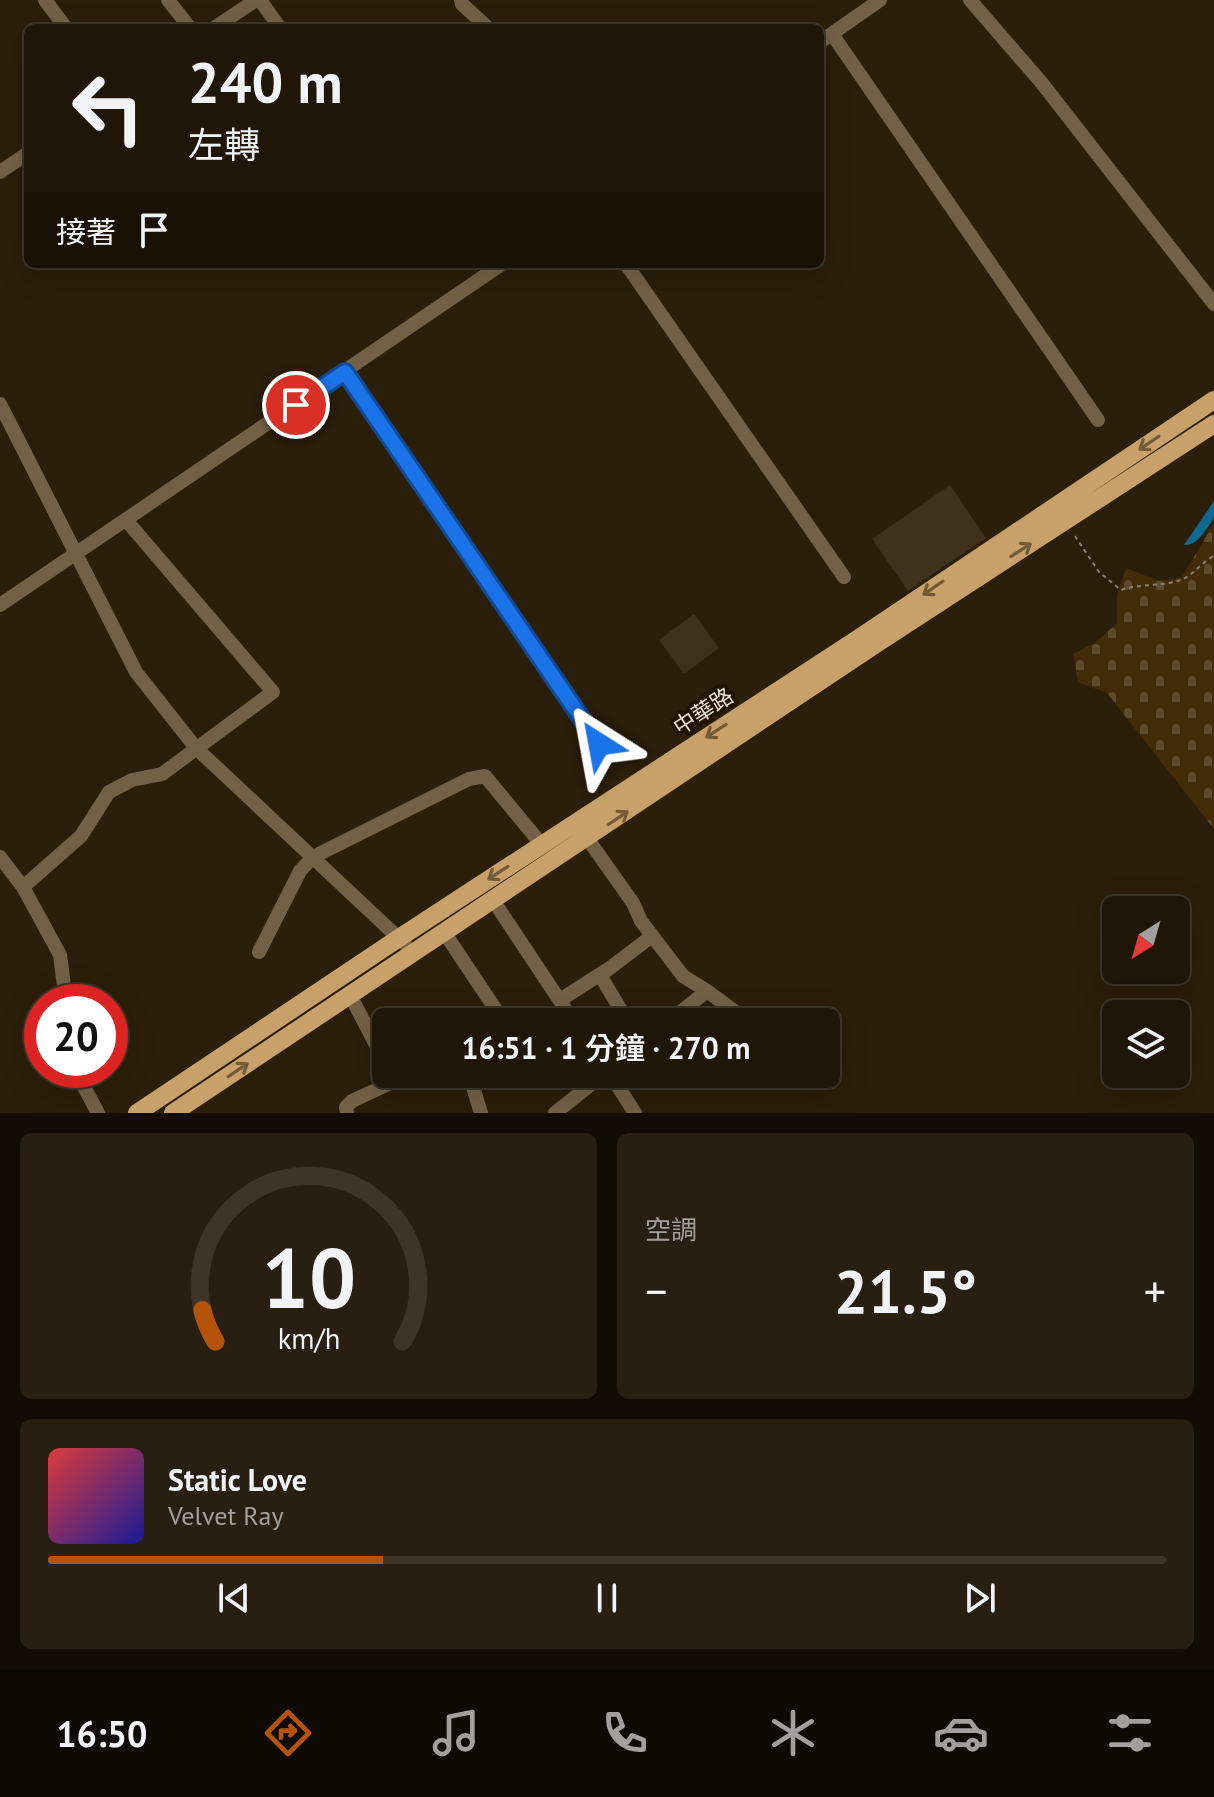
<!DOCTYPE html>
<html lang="zh-TW">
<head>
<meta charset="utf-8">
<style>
	:root { --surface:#201608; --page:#281f12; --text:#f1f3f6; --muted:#a29f9c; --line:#3d3529; --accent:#b45309 }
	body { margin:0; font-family:"PT Sans","Noto Sans TC",sans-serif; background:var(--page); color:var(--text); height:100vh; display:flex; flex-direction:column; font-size:30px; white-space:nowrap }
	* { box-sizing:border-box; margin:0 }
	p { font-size:26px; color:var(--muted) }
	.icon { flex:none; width:44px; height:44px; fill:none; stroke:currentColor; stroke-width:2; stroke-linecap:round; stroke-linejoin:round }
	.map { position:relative; height:1113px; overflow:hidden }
	.panel { display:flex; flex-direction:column; gap:20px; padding:20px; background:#120c04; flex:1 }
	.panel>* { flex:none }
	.guide { position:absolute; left:24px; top:24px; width:800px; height:244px; border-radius:12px; box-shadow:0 8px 32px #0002,0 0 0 2px var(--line); background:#201608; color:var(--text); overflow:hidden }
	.needle { width:52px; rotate:217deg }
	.buttons { position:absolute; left:1102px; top:896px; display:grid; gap:16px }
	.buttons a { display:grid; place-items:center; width:88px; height:88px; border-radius:12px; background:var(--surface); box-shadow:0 8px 32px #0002,0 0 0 2px var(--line); font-size:40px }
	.speed { position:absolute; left:24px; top:984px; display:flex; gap:16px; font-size:40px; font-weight:700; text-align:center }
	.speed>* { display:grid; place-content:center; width:104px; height:104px; border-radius:50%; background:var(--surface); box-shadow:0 8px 32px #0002,0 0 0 2px var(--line); line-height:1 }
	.speed .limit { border:12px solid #d22; background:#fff; color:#111 }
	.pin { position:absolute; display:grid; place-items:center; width:68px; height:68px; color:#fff; margin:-34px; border:4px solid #fff; border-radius:50%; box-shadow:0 2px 8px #0007 }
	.me { position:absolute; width:88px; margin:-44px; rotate:326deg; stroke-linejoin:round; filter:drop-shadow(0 0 6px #0008) }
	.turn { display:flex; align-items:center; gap:28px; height:168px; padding:0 32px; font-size:36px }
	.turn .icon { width:104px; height:104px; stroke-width:2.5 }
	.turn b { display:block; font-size:56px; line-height:68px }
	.then { display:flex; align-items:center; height:76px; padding:0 32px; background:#0003; gap:16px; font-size:30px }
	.big { font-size:60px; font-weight:600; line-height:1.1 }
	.panel .card { flex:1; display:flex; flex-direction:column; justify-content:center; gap:12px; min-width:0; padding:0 28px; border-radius:12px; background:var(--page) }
	.panel .dial { align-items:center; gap:0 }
	.dial svg { height:208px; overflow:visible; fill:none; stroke:var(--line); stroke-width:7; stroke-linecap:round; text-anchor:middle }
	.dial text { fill:var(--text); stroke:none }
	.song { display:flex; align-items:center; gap:24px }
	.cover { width:96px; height:96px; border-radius:12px; background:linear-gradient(135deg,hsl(0 70% 55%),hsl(240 70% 35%)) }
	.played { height:8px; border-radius:4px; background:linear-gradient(90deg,var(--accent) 30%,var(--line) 30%) }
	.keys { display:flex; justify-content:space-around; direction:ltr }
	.heat { display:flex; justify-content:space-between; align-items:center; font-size:44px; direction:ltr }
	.panel .tiles { flex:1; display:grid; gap:20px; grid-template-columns:1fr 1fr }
	.card:last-child { grid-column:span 2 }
	.trip { position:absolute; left:372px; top:1008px; width:468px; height:80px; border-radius:12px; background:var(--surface); box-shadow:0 8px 32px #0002,0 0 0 2px var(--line); font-weight:600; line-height:80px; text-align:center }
	.tabs { display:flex; height:128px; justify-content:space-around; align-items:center; background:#0d0903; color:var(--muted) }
	.tabs .icon { width:56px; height:56px }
	.tabs .current { color:var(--accent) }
	.tabs b { font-size:36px; color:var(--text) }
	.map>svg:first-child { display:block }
	.cemetery { fill:url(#cemetery-stones) }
	.water { fill:#0e6892 }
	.building { fill:#3f311d }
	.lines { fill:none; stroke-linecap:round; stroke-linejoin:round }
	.path { stroke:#897e6e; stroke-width:2; stroke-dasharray:4 4; stroke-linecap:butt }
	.minor { stroke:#736147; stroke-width:14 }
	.major { stroke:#c7a169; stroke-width:18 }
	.oneway { stroke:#745a36 }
	.route-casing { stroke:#114b97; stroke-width:20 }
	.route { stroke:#1a73e8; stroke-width:14 }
	.labels { text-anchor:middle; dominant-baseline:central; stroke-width:8; stroke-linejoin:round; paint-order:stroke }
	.street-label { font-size:22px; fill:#e9e0d4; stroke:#211402 }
</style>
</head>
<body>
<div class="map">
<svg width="1214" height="1113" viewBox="0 0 1214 1113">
	<defs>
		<pattern id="cemetery-stones" width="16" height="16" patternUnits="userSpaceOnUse" patternTransform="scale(2)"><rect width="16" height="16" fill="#422d08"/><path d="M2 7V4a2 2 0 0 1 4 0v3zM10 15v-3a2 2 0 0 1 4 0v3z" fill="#5d4b2b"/></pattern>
	</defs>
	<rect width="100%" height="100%" fill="#2b1e0a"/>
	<path class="cemetery" d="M 1214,523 L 1214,829 L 1107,693 L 1078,682 L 1073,654 L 1095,643 L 1117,623 L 1117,595 L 1126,568 L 1159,581 L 1182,577 Z"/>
	<path class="water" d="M 1214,501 L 1214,518 C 1206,529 1198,546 1184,545 Z"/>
	<path class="building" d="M 950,485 L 986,538 L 908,591 L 872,539 Z
		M 694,614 L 719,648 L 684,674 L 659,640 Z"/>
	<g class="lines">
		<path class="path" d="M 1075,536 L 1099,572 L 1121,590 C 1142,583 1164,587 1183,579 C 1194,574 1203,561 1214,556"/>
		<path class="minor" d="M 45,0 L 66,28
			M 168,0 L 190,28
			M 260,0 L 280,28
			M 461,0 L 462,4 L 488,28
			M 970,0 L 1041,82 L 1214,304
			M 214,28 L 256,0
			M 832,34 L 1098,420
			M 820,42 L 880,0
			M 0,172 L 28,153
			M 626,264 L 844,577
			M 345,372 L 599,744
			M 0,404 L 136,672 L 196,748 L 405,944
			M 0,605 L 502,264
			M 587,838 L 633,903 L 641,921 L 683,976 L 707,991 L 668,1022
			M 0,857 L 23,887 L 60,955 L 66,1002
			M 23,887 L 81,836 L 109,792 L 132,780 L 162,774 L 273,692 L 126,520
			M 493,900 L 574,1022
			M 444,932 L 504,1022
			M 259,952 L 300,871 L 313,857 L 469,779 L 485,776 L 542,845
			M 600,975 L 628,1022
			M 707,991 L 749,1022
			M 350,995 L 386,1064
			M 560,1000 L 610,968 L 652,936
			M 75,1070 L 98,1113
			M 469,1074 L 481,1113
			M 610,1074 L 635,1113
			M 347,1113 L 346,1107 L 352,1101 L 410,1074
			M 555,1113 L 604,1074"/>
		<path class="major" d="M 137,1113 L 399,938 L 859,638 L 1214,400
			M 173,1113 L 876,644 L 1214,424"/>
	</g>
	<defs><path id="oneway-shaft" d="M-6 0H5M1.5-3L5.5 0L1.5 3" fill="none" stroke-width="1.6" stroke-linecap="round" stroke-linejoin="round" transform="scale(2)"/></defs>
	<g class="oneway">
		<use href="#oneway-shaft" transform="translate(1149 443) rotate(146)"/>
		<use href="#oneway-shaft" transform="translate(1021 550) rotate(-33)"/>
		<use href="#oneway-shaft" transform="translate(933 588) rotate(146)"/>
		<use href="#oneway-shaft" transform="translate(716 731) rotate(147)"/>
		<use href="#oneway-shaft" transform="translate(618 818) rotate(-34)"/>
		<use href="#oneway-shaft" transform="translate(498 873) rotate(147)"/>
		<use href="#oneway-shaft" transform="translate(238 1070) rotate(-34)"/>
	</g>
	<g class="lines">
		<defs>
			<path id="route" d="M 296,405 L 345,372 L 599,744"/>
		</defs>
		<use href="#route" class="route-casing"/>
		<use href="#route" class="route"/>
	</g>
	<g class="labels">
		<g class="street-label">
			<text transform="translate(703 711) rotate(-33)">中華路</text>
		</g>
	</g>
</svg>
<div class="buttons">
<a><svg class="needle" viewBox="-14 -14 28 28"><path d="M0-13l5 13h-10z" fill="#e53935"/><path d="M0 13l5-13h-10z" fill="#a29f9c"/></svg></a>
<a><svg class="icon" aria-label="layers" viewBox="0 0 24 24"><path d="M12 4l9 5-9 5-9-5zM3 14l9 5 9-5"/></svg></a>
</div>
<div class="speed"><div class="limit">20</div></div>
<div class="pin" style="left:296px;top:405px;background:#d93025"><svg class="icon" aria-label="arrive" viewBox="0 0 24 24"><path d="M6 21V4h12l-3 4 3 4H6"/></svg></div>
<svg class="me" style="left:599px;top:744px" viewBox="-20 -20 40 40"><path d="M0-17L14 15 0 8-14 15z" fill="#1a73e8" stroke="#fff" stroke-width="4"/></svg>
<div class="trip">16:51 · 1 分鐘 · 270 m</div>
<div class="guide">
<div class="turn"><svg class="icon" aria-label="left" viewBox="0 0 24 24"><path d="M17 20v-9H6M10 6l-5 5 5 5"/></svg><div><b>240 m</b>左轉</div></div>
<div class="then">接著<svg class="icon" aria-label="arrive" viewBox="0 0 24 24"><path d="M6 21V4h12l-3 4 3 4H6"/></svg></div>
</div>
</div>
<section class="panel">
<div class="tiles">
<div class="card dial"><svg viewBox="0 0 100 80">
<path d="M14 69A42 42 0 1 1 86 69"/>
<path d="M14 69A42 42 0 0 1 9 57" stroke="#b45309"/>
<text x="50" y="56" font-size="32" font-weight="700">10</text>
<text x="50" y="72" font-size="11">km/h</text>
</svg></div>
<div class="card"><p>空調</p>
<div class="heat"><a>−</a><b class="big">21.5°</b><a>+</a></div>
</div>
<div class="card">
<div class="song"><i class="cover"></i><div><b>Static Love</b><p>Velvet Ray</p></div></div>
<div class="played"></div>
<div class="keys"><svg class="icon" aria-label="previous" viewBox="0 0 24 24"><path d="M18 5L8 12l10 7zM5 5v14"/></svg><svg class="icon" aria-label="pause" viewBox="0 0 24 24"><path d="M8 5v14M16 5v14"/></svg><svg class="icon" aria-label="next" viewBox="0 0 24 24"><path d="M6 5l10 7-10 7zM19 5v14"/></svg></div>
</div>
</div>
</section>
<nav class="tabs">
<b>16:50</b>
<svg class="icon current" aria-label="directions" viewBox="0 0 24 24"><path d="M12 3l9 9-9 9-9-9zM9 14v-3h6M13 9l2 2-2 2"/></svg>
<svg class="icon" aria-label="music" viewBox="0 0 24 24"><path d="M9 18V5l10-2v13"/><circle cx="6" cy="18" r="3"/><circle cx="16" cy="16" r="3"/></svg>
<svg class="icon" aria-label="phone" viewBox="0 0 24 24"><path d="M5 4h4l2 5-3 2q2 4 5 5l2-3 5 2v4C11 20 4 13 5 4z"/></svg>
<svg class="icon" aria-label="climate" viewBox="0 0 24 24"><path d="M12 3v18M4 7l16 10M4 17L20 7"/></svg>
<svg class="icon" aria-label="car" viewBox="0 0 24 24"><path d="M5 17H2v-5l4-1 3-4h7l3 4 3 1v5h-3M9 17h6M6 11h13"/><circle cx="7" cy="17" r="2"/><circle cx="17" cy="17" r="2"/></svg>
<svg class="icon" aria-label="filters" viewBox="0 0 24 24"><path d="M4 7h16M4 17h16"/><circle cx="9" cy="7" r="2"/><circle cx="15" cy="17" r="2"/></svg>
</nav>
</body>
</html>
